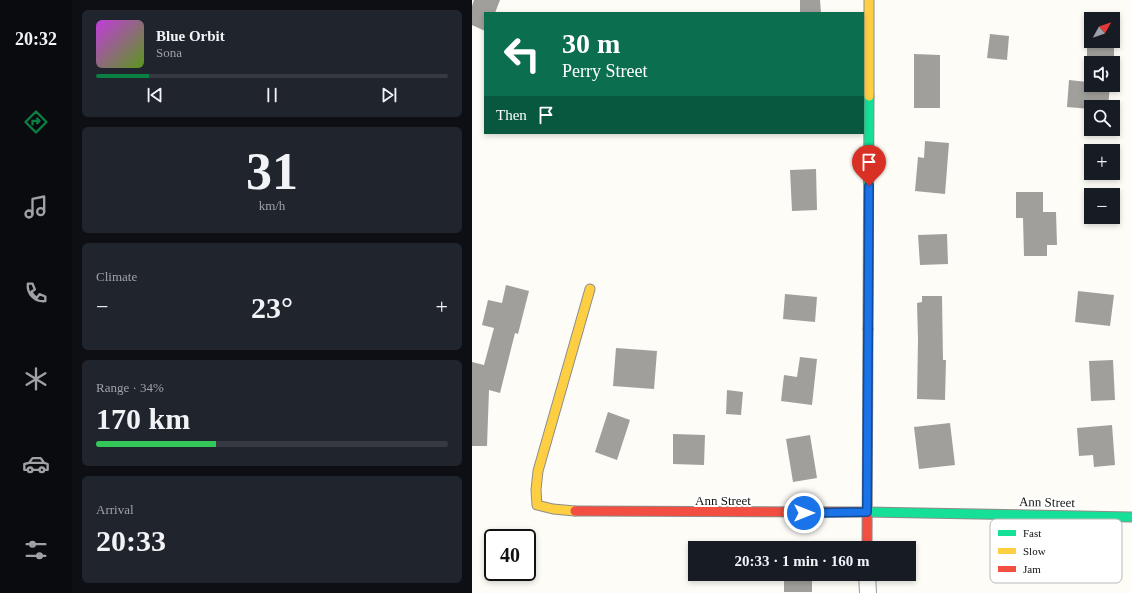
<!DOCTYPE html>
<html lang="en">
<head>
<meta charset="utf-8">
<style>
	:root { --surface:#171b24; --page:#20242c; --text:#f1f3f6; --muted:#9ea1a6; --line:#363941; --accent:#0b8043 }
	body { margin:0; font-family:"Times New Roman",serif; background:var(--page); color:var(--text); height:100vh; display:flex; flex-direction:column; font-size:15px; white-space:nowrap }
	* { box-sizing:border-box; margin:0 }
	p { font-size:13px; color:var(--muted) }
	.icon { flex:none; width:22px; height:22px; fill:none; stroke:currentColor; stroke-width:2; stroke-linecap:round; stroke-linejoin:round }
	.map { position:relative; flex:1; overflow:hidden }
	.side { display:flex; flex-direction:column; gap:10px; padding:10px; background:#0d0f14; width:400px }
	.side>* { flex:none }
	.hud { position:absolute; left:12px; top:12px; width:380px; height:122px; border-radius:0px; box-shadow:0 2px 6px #0003; background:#0b6e4f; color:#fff; overflow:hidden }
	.needle { width:26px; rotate:50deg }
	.fabs { position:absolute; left:612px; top:12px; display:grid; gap:8px }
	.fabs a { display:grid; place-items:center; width:36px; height:36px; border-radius:0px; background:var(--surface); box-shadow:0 2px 6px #0003; font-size:20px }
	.speed { position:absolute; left:12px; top:529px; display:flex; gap:8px; font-size:20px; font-weight:700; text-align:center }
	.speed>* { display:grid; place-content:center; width:52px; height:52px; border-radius:50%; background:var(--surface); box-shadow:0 2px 6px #0003; line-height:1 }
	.speed .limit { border:2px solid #111; border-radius:6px; background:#fff; color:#111 }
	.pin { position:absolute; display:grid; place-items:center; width:34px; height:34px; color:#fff; margin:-41px -17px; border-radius:50% 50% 50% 0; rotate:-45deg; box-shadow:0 0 4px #0007 }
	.pin .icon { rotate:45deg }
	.me { position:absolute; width:44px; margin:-22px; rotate:90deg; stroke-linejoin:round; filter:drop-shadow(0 0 3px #0008) }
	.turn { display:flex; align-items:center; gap:14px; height:84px; padding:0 12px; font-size:18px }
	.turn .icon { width:52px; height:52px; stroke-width:2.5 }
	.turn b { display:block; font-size:28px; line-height:34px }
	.then { display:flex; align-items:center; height:38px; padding:0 12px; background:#0003; gap:8px; font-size:15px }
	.big { font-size:30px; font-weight:700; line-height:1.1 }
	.side .tile { flex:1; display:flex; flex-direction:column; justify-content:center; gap:6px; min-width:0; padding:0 14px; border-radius:6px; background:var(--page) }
	.side .dial { align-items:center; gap:0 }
	.dial b { font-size:52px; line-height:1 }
	.song { display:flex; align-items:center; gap:12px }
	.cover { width:48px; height:48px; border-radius:6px; background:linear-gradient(135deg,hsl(290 70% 55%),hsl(90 70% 35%)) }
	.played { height:4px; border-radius:2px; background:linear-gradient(90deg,var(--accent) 15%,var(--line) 15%) }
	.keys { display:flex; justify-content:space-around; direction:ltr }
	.heat { display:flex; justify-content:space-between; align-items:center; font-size:22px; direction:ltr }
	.charge { height:6px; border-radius:3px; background:linear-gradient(90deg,#34c759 34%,var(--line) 0) }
	.trip { position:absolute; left:216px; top:541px; width:228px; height:40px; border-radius:0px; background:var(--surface); box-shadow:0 2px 6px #0003; font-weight:700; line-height:40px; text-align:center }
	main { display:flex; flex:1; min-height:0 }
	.tab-bar { display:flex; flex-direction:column; width:72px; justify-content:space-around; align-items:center; background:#090b0e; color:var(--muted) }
	.tab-bar .icon { width:28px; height:28px }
	.tab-bar .on { color:var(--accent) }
	.tab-bar b { font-size:18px; color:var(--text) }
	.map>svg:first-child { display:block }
	.building { fill:#a19f9c }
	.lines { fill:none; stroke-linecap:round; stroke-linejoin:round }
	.street-casing { stroke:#979795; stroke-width:18 }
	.fast-casing { stroke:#8e8d8b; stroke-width:11 }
	.slow-casing { stroke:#8e8d8b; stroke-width:11 }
	.jam-casing { stroke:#8e8d8b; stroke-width:11 }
	.street { stroke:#fffffe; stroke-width:16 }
	.fast { stroke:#16e098; stroke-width:9 }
	.slow { stroke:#ffcf43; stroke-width:9 }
	.jam { stroke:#f24e42; stroke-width:9 }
	.route-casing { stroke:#114b97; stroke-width:10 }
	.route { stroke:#1a73e8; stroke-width:7 }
	.labels { text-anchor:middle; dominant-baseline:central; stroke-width:4; stroke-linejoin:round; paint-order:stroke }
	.street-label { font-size:13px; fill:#111; stroke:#fff }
	.key { fill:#fff; stroke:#b8b8b8; stroke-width:1 }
	.key-label { font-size:11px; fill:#111 }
</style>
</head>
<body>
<main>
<nav class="tab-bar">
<b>20:32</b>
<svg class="icon on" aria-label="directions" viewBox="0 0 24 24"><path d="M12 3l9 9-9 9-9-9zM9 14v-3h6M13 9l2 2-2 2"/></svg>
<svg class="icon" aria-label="music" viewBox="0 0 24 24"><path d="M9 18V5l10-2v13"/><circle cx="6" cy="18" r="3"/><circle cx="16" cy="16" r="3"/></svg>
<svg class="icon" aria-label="phone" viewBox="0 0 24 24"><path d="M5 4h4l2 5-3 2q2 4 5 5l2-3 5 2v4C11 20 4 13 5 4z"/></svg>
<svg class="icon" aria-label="climate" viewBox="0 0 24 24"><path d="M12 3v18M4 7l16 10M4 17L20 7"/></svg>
<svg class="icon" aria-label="car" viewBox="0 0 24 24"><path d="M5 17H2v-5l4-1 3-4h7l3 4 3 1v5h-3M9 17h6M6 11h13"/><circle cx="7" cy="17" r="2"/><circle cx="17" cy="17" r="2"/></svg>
<svg class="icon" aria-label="filters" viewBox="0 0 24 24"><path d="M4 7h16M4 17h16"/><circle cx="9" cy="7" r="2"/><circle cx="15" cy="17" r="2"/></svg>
</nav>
<section class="side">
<div class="tile">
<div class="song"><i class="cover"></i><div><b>Blue Orbit</b><p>Sona</p></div></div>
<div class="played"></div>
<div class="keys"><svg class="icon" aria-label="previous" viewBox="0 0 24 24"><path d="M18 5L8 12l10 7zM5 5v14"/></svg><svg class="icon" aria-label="pause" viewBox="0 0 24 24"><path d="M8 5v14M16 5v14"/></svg><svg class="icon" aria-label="next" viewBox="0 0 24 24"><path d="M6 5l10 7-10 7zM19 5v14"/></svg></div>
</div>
<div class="tile dial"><b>31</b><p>km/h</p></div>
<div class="tile"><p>Climate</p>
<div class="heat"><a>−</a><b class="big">23°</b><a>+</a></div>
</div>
<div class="tile"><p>Range · 34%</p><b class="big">170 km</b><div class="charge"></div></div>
<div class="tile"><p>Arrival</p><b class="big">20:33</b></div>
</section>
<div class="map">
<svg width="660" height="593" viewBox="0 0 660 593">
	<rect width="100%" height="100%" fill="#fdfcf7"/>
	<path class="building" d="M 2,0 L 28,0 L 23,13 L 13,13 L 13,31 L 0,25 L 0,6 Z
		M 328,0 L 348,0 L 349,13 L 328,13 Z
		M 518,34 L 537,36 L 535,60 L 515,58 Z
		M 615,39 L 619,39 L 619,41 L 641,41 L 642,40 L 642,62 L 619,63 L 619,85 L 638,85 L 636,107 L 619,107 L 619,109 L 595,107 L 597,80 L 615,82 Z
		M 442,54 L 468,55 L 468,108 L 442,108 Z
		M 453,141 L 477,143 L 473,194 L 443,191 L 446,157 L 452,158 Z
		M 344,169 L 345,210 L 320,211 L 318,170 Z
		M 544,192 L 571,192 L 571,212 L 584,212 L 585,245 L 575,245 L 575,256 L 552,256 L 551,218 L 544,218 Z
		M 475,234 L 476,264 L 448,265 L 446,235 Z
		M 34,285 L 57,291 L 46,334 L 43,333 L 28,393 L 17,390 L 15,446 L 0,446 L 0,362 L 12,365 L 22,328 L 10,325 L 16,300 L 30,303 Z
		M 606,291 L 642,295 L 638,326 L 603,322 Z
		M 313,294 L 345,297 L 343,322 L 311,319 Z
		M 450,296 L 470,296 L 471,360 L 474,360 L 473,400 L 445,399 L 446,339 L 445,303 L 450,302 Z
		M 144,348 L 185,351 L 182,389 L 141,386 Z
		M 328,357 L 345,359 L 340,405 L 309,401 L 312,375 L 325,377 Z
		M 641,360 L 643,400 L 619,401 L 617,361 Z
		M 255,390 L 271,392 L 269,415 L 254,414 Z
		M 136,412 L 158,420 L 145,460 L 123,452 Z
		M 478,423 L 483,465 L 447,469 L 442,427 Z
		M 640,425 L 643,465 L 622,467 L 621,455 L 607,456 L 605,428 Z
		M 201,434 L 233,435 L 232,465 L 201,464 Z
		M 338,435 L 345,478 L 321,482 L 314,439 Z
		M 312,574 L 340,574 L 340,592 L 312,592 Z"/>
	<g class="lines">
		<defs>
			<path id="street" d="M 395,574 L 396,593"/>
			<path id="fast" d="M 396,329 L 397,96
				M 394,512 L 660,517"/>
			<path id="slow" d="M 397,96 L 397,0
				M 103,511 L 81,509 L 65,505 L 64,490 L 66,471 L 118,289"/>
			<path id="jam" d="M 103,511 L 394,512
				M 395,548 L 396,329"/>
		</defs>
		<use href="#street" class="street-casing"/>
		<use href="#fast" class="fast-casing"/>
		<use href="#slow" class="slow-casing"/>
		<use href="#jam" class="jam-casing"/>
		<use href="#street" class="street"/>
		<use href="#fast" class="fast"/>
		<use href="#slow" class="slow"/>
		<use href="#jam" class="jam"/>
	</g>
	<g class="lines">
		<defs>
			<path id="route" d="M 332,513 L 395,512 L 397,186"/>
		</defs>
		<use href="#route" class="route-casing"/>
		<use href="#route" class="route"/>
	</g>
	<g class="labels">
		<g class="street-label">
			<text x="251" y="500">Ann Street</text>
			<text transform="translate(575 502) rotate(1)">Ann Street</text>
		</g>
	</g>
	<rect x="518" y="519" width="132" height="64" rx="6" class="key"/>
	<rect x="526" y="530" width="18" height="6" fill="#16e098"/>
	<rect x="526" y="548" width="18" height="6" fill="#ffcf43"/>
	<rect x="526" y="566" width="18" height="6" fill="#f24e42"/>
	<g class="key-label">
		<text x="551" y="537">Fast</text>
		<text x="551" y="555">Slow</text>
		<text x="551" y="573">Jam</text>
	</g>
</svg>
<div class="fabs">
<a><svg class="needle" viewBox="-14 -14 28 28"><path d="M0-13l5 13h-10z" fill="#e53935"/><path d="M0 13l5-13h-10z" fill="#9ea1a6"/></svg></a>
<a><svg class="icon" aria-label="sound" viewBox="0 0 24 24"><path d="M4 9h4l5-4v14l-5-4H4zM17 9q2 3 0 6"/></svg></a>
<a><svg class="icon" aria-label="search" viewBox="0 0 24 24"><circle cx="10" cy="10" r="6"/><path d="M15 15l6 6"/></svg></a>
<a>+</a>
<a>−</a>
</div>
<div class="speed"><div class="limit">40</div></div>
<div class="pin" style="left:397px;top:186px;background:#d93025"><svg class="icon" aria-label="arrive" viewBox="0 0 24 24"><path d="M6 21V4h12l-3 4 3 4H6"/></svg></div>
<svg class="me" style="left:332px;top:513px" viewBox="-20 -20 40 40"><circle r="17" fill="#1a73e8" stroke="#fff" stroke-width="3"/><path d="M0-11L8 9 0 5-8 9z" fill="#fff"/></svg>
<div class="trip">20:33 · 1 min · 160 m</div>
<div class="hud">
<div class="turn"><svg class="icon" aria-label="left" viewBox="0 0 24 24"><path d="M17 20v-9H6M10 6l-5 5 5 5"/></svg><div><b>30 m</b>Perry Street</div></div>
<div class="then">Then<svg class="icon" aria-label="arrive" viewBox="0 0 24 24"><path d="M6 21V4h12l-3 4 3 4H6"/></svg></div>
</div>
</div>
</main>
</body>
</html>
